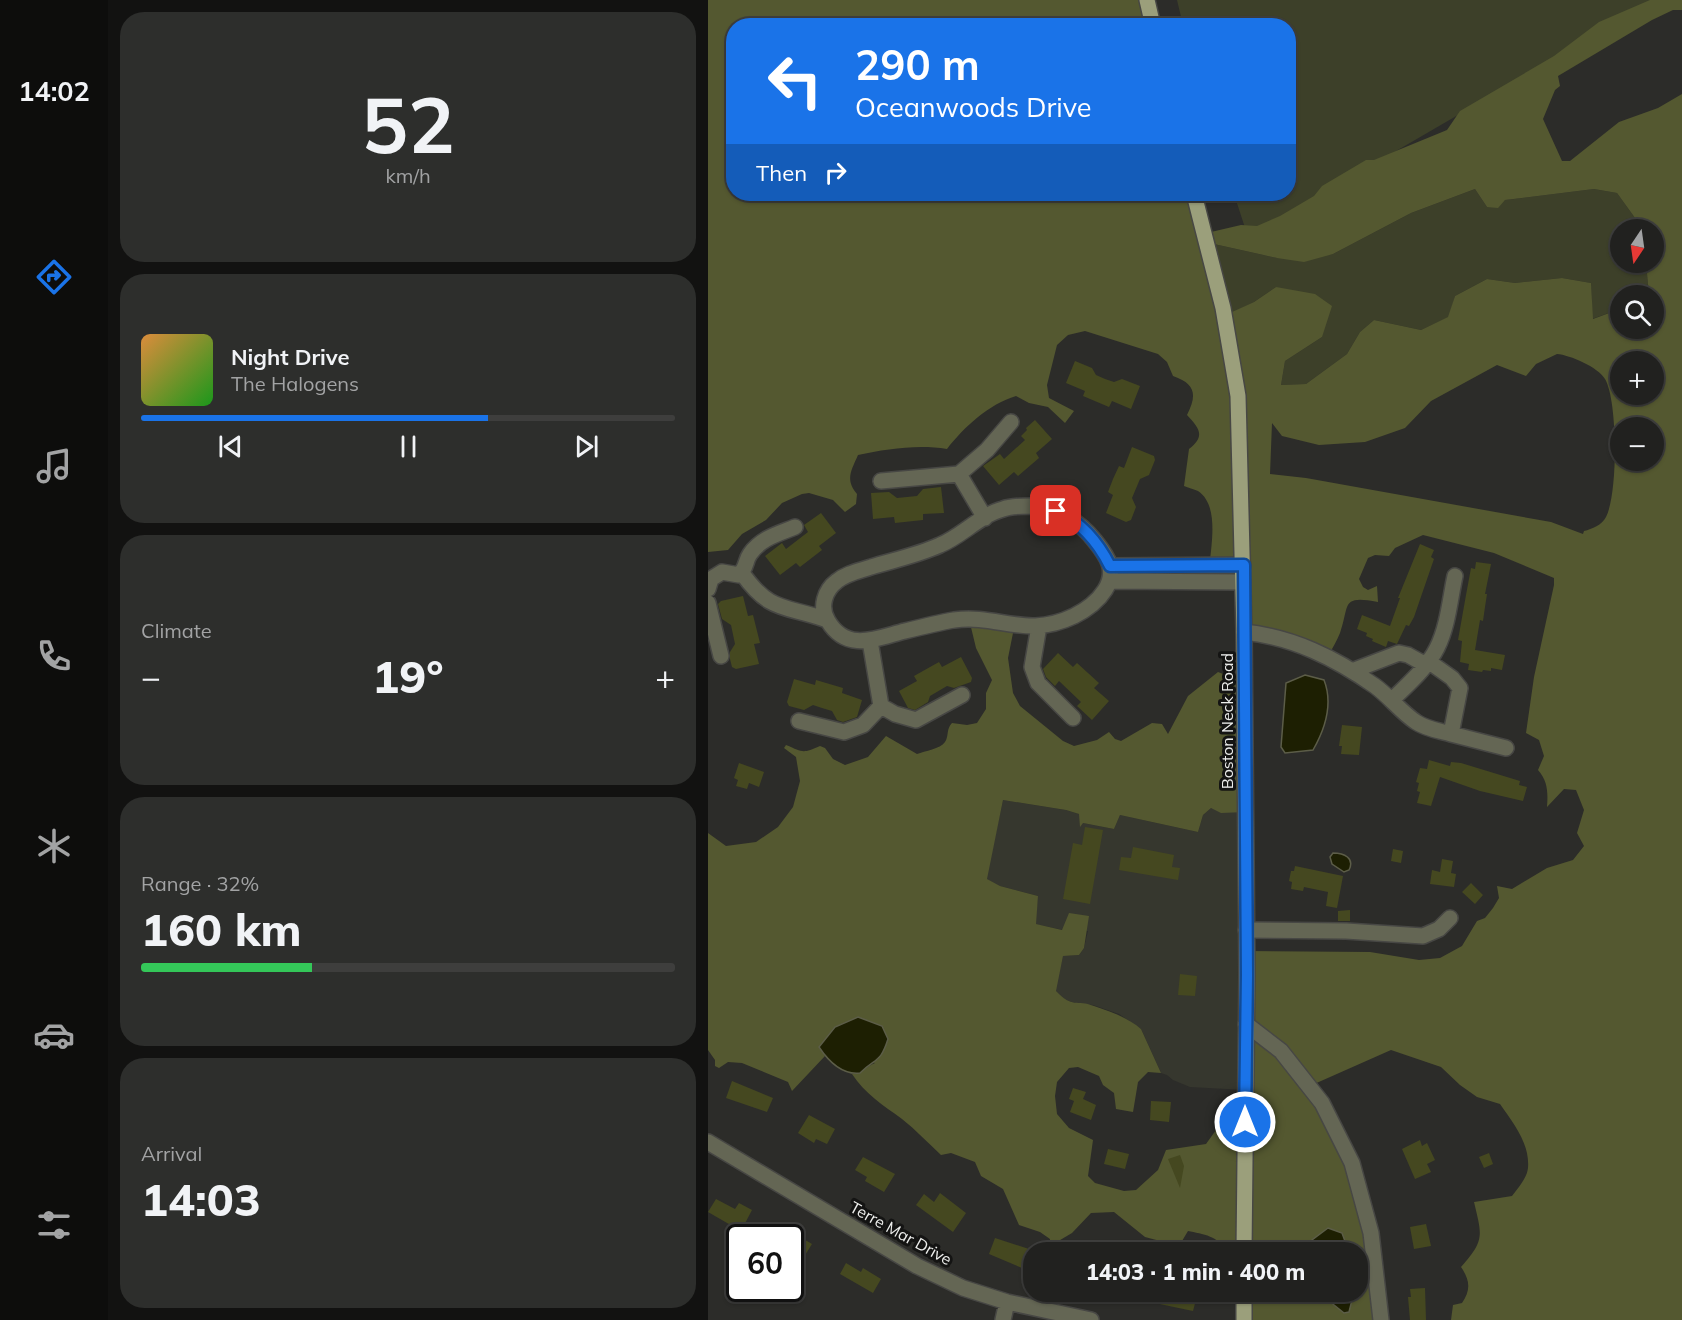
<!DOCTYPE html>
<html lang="en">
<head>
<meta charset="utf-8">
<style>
	:root { --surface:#21211f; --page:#2d2e2c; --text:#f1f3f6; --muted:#a2a3a4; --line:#3e3e3d; --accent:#1a73e8 }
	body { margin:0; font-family:Mulish,sans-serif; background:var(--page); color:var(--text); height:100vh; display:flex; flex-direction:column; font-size:22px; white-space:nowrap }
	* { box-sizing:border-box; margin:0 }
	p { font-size:20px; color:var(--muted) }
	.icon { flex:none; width:33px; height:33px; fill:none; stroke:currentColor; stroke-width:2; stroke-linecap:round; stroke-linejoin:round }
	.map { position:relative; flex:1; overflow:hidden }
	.drawer { display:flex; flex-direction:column; gap:12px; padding:12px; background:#121211; width:600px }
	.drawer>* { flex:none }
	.hud { position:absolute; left:18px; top:18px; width:570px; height:183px; border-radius:24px; box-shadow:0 2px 4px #0004,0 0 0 2px var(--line); background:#1a73e8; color:#fff; overflow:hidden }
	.needle { width:39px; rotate:193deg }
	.buttons { position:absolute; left:902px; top:219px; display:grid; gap:12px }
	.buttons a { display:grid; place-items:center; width:54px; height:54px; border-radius:50%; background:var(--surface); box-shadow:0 2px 4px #0004,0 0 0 2px var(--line); font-size:30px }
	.speed { position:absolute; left:18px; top:1224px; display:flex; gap:12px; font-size:30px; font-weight:700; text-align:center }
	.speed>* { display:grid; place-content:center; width:78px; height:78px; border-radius:50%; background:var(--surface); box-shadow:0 2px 4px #0004,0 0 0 2px var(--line); line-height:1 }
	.speed .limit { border:3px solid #111; border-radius:9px; background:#fff; color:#111 }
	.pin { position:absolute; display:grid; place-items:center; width:51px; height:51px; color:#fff; margin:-26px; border-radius:12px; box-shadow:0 3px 9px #0006 }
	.me { position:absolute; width:66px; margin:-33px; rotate:0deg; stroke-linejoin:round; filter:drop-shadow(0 0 4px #0008) }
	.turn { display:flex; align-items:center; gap:21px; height:126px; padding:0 30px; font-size:27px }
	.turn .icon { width:78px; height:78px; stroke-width:2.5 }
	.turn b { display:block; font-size:42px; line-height:51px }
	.then { display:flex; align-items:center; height:57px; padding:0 30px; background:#0003; gap:12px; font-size:22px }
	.big { font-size:45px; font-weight:800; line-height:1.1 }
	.drawer .card { flex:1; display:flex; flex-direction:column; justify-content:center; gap:9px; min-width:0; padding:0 21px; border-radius:24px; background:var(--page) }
	.drawer .dial { align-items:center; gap:0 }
	.dial b { font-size:78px; line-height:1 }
	.song { display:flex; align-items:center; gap:18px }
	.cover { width:72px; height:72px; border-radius:9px; background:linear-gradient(135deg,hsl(30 70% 55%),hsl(120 70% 35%)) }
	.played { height:6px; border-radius:3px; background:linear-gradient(90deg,var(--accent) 65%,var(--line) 65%) }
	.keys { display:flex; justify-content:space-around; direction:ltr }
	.heat { display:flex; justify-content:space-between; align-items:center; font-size:33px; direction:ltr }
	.charge { height:9px; border-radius:4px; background:linear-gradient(90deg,#34c759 32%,var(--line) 0) }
	.trip { position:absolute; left:315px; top:1242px; width:345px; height:60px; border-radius:24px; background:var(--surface); box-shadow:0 2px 4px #0004,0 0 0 2px var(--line); font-weight:800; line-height:60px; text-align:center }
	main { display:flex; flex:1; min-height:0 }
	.menu { display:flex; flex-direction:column; width:108px; justify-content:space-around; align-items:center; background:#0d0d0c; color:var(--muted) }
	.menu .icon { width:42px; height:42px }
	.menu .selected { color:var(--accent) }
	.menu b { font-size:27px; color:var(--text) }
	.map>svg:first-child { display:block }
	.built { fill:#36372e }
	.green { fill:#3d4029 }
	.forest { fill:#545830; fill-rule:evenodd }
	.water { fill:#1d1f02; stroke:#5c5d48; stroke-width:1.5 }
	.building { fill:#454820 }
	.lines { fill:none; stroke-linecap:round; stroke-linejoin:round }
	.minor-casing { stroke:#474744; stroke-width:18 }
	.major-casing { stroke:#474744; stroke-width:18 }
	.minor { stroke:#646654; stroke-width:15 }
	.major { stroke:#9b9f7b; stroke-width:15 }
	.route-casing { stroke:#114b97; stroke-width:15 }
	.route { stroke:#1a73e8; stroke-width:10 }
	.labels { text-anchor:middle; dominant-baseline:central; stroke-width:6; stroke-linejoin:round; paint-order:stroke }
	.street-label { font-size:16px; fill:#eeefed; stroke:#141413 }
</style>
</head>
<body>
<main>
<nav class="menu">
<b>14:02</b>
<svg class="icon selected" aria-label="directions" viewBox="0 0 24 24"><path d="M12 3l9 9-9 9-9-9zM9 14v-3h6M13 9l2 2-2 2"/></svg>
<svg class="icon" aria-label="music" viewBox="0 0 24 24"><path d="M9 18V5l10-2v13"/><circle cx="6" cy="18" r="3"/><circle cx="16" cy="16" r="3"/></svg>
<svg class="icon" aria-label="phone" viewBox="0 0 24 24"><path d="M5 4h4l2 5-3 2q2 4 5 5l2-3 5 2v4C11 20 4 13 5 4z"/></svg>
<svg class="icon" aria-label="climate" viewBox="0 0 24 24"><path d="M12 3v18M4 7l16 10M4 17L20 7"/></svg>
<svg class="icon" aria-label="car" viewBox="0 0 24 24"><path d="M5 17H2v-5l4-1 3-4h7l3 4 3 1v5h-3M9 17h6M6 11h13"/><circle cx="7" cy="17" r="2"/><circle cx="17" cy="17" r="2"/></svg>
<svg class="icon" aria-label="filters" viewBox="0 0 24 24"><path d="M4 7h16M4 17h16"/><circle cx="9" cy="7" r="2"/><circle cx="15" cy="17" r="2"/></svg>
</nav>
<section class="drawer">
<div class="card dial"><b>52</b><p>km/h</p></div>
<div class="card">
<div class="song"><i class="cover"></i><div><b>Night Drive</b><p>The Halogens</p></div></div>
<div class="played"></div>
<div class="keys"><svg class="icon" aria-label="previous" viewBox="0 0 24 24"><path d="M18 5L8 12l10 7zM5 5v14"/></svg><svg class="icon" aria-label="pause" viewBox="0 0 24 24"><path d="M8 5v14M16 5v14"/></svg><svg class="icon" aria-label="next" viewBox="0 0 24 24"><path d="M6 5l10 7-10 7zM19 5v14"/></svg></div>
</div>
<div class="card"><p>Climate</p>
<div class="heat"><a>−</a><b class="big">19°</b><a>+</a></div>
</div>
<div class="card"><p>Range · 32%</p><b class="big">160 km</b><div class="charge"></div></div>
<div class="card"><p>Arrival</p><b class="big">14:03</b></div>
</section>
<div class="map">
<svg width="974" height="1320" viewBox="0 0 974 1320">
	<rect width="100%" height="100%" fill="#2c2c29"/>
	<path class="built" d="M 295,800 L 358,810 L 371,814 L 375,823 L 406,829 L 412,815 L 490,832 L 495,815 L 503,808 L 537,812 L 537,1090 L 482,1087 L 465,1080 L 459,1075 L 453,1073 L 433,1029 L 411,1014 L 385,1005 L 371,1004 L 356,1000 L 347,990 L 355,956 L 371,955 L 376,948 L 380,931 L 355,930 L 327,924 L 330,896 L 292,886 L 278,879 Z"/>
	<path class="green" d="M 469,0 L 948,0 L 540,237 L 526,194 L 580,194 L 580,26 L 475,25 Z
		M 767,189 L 779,207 L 797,200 L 886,189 L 909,193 L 935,229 L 912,230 L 912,262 L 938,263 L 941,295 L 912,296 L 912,309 L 884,319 L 883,283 L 854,278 L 807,283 L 779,279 L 747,296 L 741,317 L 713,330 L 666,320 L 652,332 L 639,354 L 598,384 L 573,385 L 577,361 L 614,337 L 568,287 L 546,302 L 522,314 L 506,244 L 569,258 L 625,254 L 703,213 Z"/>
	<path class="forest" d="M 0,0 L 441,0 L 448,25 L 26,26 L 26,194 L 492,194 L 503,232 L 533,225 L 549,226 L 572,216 L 606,196 L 614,186 L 658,160 L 666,160 L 739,130 L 752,111 L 846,56 L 891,22 L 942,0 L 974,0 L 974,10 L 965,10 L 944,20 L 850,76 L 852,86 L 847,90 L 835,119 L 854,161 L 862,161 L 911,122 L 950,108 L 974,94 L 974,1320 L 743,1320 L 745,1305 L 754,1303 C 763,1290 762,1280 753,1267 C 777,1240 774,1236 766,1202 L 804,1196 C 810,1188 819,1178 820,1168 C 822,1143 805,1123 792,1104 L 769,1097 L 752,1085 L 733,1067 L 683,1050 L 604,1085 L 645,1165 L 673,1320 L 537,1320 L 538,1292 L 610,1292 L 636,1313 L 641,1312 L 646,1292 L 650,1292 L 650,1252 L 641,1252 L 640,1248 L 604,1240 L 599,1252 L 516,1252 C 513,1236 494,1234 480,1231 L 471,1246 L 437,1237 L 406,1212 L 383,1213 L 364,1233 L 342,1246 L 342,1239 L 332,1232 L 311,1225 L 295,1189 L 273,1176 L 267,1162 L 243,1153 L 233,1155 C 220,1143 208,1130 194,1119 C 175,1105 157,1094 144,1074 C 153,1073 158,1067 167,1063 L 111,1047 L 117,1056 L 84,1091 L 80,1082 L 34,1063 L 20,1062 L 11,1068 L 7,1066 L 7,1060 L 0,1050 L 0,833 L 18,846 L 48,842 L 70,827 L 85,807 L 92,781 L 88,757 L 76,748 L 78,745 C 95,752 94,754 112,746 L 117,748 L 125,759 L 137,765 L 160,757 L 178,736 L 209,754 C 217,751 232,749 237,742 C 241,736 238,729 244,723 L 259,725 L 269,723 L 278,709 L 278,693 L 284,680 L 268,648 L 261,619 L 307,623 L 300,658 L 305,693 L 312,706 L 355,741 L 366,746 L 389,740 L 401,732 L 407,739 L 413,741 L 444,723 L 454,724 L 460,734 L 480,696 L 510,672 L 536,682 L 537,812 L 513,813 L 503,808 L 495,815 L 490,832 L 412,815 L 406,829 L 375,823 L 372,827 L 371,814 L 358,810 L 295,800 L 279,879 L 292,886 L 330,896 L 328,924 L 354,930 L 361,913 L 381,916 L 376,948 L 371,955 L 355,956 L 348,991 C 365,1009 368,999 386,1006 C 403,1012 419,1017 433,1029 L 453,1073 L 440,1072 L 430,1082 L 425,1112 L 408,1109 L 406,1093 L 395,1085 L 391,1076 L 370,1067 L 361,1068 L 349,1082 L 347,1096 L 349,1114 L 361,1128 L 385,1140 L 380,1176 L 387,1183 L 416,1191 L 428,1190 L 450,1170 L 458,1150 L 498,1144 L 508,1130 L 536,1129 L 539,951 L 662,952 L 711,960 L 732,958 L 754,946 L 769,921 L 777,918 L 785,908 L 791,898 L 789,886 L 804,889 L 839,868 L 865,860 L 876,846 L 869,833 L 876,810 L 868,790 L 856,789 L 839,807 C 840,793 840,781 830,770 L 836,756 L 831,740 L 818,733 L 826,677 L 846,585 L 846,578 L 786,553 L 715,535 L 687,548 L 681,556 L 667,555 L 660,558 L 651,579 L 655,587 L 660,590 L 669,586 L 670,602 C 632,595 642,605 632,633 C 629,641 624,648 621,655 L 540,632 L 538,577 L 484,575 L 483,569 L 502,561 C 504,540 510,504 490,491 C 486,489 480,488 476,486 L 481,449 C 498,436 491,428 479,415 C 489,395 488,384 465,376 L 459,362 L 450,354 L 377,331 L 360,335 L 349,345 L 339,385 L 341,398 L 366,411 L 357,423 L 340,407 L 321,403 L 308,396 C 281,404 256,427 239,449 C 210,444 178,449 150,455 C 143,471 137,480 149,494 L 148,504 L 137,512 L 125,500 L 101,493 L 94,494 L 74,503 L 58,520 L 34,534 L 20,550 L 0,552 ZM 767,189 L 779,207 L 790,208 L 797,200 L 886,189 L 909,193 L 935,229 L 945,230 L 945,262 L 938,263 L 941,295 L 945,296 L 945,328 L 912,328 L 912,309 L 885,319 L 883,283 L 854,278 L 807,283 L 779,279 L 747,296 L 740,317 L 713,330 L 666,320 L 652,332 L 639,354 L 598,384 L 573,385 L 577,361 L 614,337 L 624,306 L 607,294 L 568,287 L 546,302 L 522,313 L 506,244 L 569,258 L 596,262 L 625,254 L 703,213 ZM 849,354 C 862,355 890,367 897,379 C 910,401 910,494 898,517 C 894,525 884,529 876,531 L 875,534 L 843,522 L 598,478 L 562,474 L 564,423 L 574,436 L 611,445 L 657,442 L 697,428 L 723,401 L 789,365 L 818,376 L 828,364 ZM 912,362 L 945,362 L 945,394 L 912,394 ZM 912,428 L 945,428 L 945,460 L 912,460 Z"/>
	<path class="water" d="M 597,675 L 616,680 C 625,703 617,729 605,750 L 577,753 L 573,747 L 578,683 Z
		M 625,853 C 636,853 647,858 641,870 L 636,872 L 624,864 L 622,857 Z
		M 150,1017 L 174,1026 L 180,1039 C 172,1064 168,1057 152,1073 C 135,1075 121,1062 111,1047 L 127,1027 Z
		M 620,1228 L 634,1233 L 641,1252 L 600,1252 L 604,1240 Z
		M 610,1292 L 646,1292 L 641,1312 L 636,1313 Z"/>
	<path class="building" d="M 367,361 L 384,368 L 388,375 L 397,379 L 406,382 L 414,379 L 432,386 L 423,409 L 404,401 L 401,407 L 375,396 L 377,391 L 358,383 Z
		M 327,420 L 344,439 L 328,453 L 331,458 L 310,476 L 306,472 L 291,485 L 275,466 L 292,454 L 296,459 L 317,440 L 313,436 L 319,430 L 318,428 Z
		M 424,447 L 446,456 L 447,460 L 441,475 L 432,479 L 424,498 L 428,507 L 423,520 L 418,522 L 398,513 L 405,495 L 400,492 L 405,479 L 411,466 L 416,468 Z
		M 233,487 L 236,513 L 215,514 L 215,520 L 187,523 L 186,517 L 165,519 L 163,493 L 181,492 L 189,498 L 209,496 L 215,489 Z
		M 113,513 L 128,533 L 111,546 L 114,550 L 92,567 L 88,563 L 72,575 L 57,556 L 74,543 L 78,549 L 100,532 L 96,525 Z
		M 712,544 L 726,550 L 723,557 L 726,559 L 706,617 L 701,626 L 698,625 L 689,644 L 680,641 L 678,647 L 664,641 L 665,639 L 658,636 L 659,633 L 649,629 L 654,615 L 682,626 L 692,598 L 690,598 Z
		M 768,562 L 783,564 L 777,594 L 779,594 L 777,607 L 775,621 L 772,620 L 767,650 L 797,655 L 794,670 L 783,668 L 783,671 L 775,670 L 774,672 L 760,670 L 761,664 L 752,662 L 754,641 L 750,640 L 758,595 L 763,568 L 767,569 Z
		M 35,596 L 40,616 L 45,615 L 52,643 L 46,644 L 51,664 L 28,669 L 24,667 L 22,659 L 22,652 L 27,644 L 23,625 L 14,619 L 10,604 L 13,601 Z
		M 350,653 L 365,667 L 369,663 L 391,683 L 386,688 L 401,701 L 384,720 L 369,706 L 373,702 L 351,681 L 347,686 L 338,677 L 335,669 Z
		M 253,657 L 264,678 L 263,682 L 246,688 L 239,686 L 222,696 L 220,702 L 207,710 L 200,708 L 191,691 L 209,681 L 206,676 L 231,662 L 234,667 Z
		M 86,679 L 107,685 L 108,680 L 135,688 L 134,693 L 154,700 L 149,717 L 135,722 L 129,720 L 124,711 L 114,708 L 105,705 L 96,710 L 81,706 L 79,702 Z
		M 634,725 L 654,727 L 651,755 L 633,754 L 634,746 L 631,746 Z
		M 721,760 L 742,766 L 743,762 L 753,763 L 812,781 L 811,785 L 819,787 L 815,801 L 772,791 L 732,777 L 723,806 L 709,803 L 712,792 L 709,791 L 711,783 L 708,782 L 712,768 L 719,769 Z
		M 31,763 L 56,772 L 51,787 L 41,783 L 39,789 L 28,786 L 30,780 L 26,778 Z
		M 377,827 L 395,830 L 382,904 L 355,899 L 365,843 L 374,845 Z
		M 425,847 L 466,855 L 464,867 L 472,868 L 470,880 L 411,870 L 413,857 L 423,858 Z
		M 685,849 L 695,851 L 693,863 L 683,861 Z
		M 734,859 L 745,861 L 743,873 L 748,874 L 746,887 L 722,884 L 724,870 L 732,872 Z
		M 587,866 L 635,876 L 629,908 L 618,906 L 620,892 L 596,887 L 595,891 L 583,889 L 584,882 L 581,881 L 583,871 L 586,871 Z
		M 763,883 L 775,895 L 767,904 L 754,892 Z
		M 642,910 L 642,921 L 630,921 L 630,911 Z
		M 472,974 L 489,976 L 487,996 L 470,995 Z
		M 24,1081 L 65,1098 L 59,1112 L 18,1098 Z
		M 365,1088 L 378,1092 L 375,1099 L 388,1105 L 383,1120 L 362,1112 L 366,1101 L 361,1099 Z
		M 443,1101 L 463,1102 L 461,1122 L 442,1120 Z
		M 101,1115 L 127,1129 L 119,1144 L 108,1139 L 106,1143 L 90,1133 Z
		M 712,1140 L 714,1146 L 719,1143 L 727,1160 L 719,1164 L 723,1172 L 707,1179 L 694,1149 Z
		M 400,1149 L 421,1154 L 417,1169 L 396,1164 Z
		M 781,1153 L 785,1164 L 776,1168 L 771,1157 Z
		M 472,1155 L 476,1166 L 472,1188 L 460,1159 Z
		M 155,1157 L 187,1174 L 176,1192 L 157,1181 L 159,1177 L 147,1170 Z
		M 232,1193 L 258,1213 L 245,1232 L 208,1205 L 216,1194 L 226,1202 Z
		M 8,1199 L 27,1209 L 31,1203 L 44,1210 L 33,1231 L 0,1212 Z
		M 718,1224 L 723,1246 L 706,1249 L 702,1227 Z
		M 82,1231 L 104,1244 L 94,1260 L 82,1253 Z
		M 287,1238 L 321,1249 L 314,1268 L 281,1254 Z
		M 138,1263 L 153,1272 L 155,1268 L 173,1279 L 165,1293 L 132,1274 Z
		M 717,1288 L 718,1320 L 702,1320 L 700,1297 L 703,1297 L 702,1289 Z
		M 444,1292 L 470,1292 L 489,1296 L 485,1311 L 442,1302 Z"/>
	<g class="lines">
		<defs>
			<path id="minor" d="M 251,474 L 277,518
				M 173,481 L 251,474 L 279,450 L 303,422
				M 322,506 C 348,508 371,520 387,541 C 400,557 409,571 397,590 C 390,601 378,610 366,616 C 318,639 291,614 246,620 C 229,623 213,627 197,631 C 169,638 139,653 120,621 C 111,607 117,590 129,581 C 139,573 151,571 163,567 C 186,560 210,555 232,545 C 254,536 272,515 295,509 C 303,506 313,506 322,506 Z
				M 402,566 L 535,565
				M 34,573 C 62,613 77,605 119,620
				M 403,581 L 535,582
				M 0,589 L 3,579 L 14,572 L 31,575 C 39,568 37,561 42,554 C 53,538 70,534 87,527
				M 0,603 L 13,656
				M 331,626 L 324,667 L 330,683 L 365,718
				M 536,632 C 585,637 627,658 667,686 C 682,697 693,712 708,722 C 718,729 732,731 743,734
				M 162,641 L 173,706
				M 720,661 L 744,678 L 752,688 L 743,734 L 798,748
				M 644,671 L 691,653 L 700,655 L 718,665
				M 684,700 C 700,684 719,668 729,648 C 740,626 742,599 747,576
				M 91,721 L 136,732 L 155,725 L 173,706 L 187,714 L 208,720 L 254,695
				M 538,930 L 638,931 L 715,936 L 731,929 L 742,918
				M 538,1024 L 573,1051 L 614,1103 L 644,1163 L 663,1233 L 673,1320
				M 0,1142 L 209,1266 L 255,1288 L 299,1302 L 383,1320
				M 295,1320 L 299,1302"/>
			<path id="major" d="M 439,0 L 445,26
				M 486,194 L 515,308 L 530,396 L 536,632 L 539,975 L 536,1252
				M 536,1320 L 536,1292"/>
		</defs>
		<use href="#minor" class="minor-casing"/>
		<use href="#major" class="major-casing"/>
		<use href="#minor" class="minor"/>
		<use href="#major" class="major"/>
	</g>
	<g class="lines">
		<defs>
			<path id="route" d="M 348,511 C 373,522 390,542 402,566 L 536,565 L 539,975 L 537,1122"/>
		</defs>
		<use href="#route" class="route-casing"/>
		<use href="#route" class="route"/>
	</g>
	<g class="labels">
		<g class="street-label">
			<text transform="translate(519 721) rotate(-90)">Boston Neck Road</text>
			<text transform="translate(193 1233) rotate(29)">Terre Mar Drive</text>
		</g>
	</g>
</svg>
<div class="buttons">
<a><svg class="needle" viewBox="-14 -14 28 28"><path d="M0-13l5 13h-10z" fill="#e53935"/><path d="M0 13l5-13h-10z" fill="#a2a3a4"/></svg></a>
<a><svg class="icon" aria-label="search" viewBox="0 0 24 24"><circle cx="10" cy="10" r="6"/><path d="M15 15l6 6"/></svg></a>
<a>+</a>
<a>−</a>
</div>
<div class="speed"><div class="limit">60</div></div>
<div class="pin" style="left:348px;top:511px;background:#d93025"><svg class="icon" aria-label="arrive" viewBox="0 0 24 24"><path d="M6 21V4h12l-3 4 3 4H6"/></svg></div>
<svg class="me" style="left:537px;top:1122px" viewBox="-20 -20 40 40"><circle r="17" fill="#1a73e8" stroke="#fff" stroke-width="3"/><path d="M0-11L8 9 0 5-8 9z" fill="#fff"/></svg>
<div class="trip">14:03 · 1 min · 400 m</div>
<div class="hud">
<div class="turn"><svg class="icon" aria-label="left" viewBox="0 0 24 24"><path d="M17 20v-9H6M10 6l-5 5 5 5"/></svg><div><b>290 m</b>Oceanwoods Drive</div></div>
<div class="then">Then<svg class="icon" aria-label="right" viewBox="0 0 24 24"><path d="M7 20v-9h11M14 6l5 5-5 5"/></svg></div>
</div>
</div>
</main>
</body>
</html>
